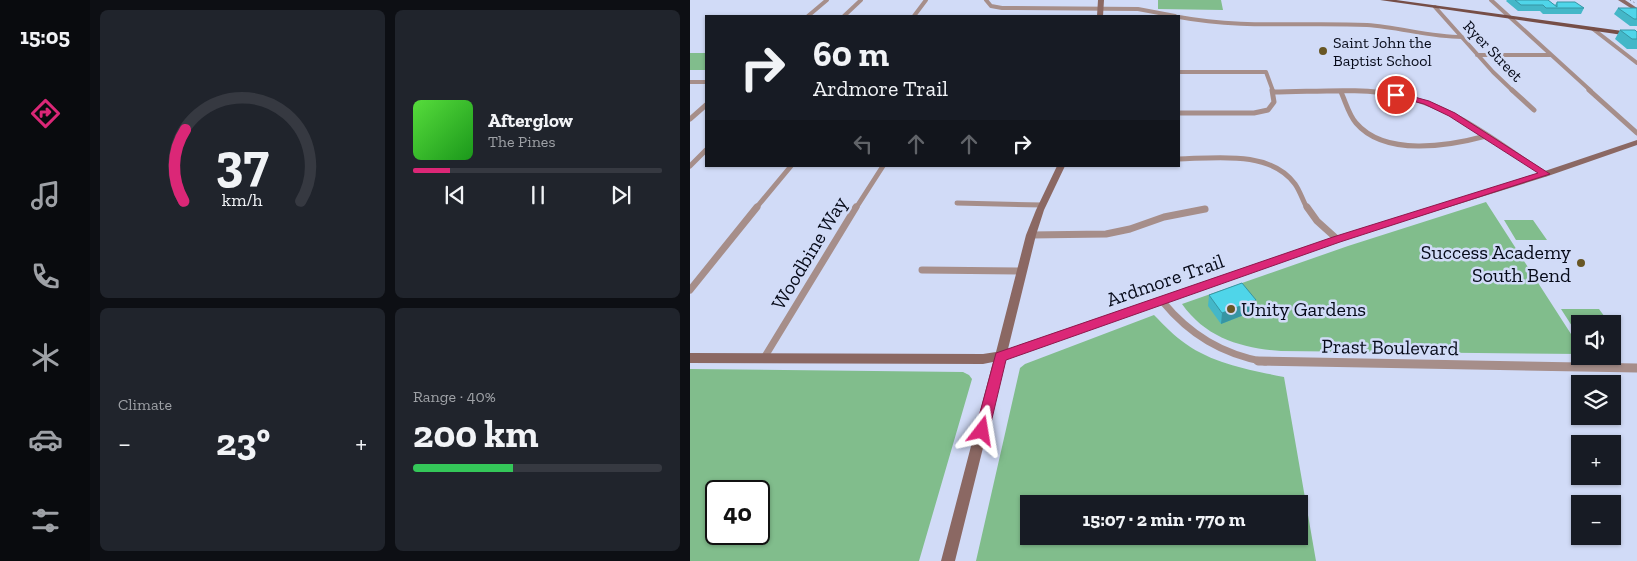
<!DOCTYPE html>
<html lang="en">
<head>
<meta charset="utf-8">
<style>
	:root { --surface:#171b24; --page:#20242c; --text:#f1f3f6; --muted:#9ea1a6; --line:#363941; --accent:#db2777 }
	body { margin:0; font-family:"Zilla Slab",serif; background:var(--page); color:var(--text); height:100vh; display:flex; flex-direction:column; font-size:19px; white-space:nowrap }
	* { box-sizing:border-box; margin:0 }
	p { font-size:16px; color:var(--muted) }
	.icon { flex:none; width:28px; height:28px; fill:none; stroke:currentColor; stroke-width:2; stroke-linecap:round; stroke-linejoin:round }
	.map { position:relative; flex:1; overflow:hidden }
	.drawer { display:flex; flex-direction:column; gap:10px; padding:10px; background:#0d0f14; width:600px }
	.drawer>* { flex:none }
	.banner { position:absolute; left:15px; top:15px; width:475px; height:152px; border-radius:0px; box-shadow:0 1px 4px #0004; background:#171b24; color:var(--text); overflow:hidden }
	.fabs { position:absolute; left:881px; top:315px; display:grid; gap:10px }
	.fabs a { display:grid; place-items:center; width:50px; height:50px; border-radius:0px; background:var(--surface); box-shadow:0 1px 4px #0004; font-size:25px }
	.speed { position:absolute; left:15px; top:480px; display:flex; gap:10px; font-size:25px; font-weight:700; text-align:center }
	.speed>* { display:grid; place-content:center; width:65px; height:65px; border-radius:50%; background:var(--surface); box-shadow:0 1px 4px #0004; line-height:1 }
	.speed .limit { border:2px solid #111; border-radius:8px; background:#fff; color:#111 }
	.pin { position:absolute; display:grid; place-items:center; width:42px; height:42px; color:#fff; margin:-21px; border:2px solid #fff; border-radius:50%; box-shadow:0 1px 5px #0007 }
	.me { position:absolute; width:55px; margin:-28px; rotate:14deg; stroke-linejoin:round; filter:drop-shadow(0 0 4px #0008) }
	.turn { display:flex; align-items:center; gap:18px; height:105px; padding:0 25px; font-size:22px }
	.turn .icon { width:65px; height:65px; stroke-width:2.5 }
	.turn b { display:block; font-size:35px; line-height:42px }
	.lanes { display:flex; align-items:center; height:48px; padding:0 25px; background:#0003; justify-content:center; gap:25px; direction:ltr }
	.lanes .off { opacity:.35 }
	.big { font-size:38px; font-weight:700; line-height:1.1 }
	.drawer .tile { flex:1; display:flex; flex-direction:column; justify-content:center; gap:8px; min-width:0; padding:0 18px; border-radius:8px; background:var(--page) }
	.drawer .dial { align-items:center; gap:0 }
	.dial svg { height:130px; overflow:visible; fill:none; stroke:var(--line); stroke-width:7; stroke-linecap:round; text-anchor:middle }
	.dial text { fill:var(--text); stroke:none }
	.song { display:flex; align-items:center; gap:15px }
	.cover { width:60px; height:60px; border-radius:8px; background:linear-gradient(135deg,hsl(110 70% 55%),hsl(120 70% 35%)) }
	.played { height:5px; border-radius:2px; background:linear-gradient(90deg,var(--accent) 15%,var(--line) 15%) }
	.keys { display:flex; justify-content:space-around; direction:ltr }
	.heat { display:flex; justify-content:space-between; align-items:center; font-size:28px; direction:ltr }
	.charge { height:8px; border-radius:4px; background:linear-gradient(90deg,#34c759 40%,var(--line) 0) }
	.drawer .tiles { flex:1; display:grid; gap:10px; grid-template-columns:repeat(2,1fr) }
	.trip { position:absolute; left:330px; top:495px; width:288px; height:50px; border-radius:0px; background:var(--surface); box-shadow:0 1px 4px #0004; font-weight:700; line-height:50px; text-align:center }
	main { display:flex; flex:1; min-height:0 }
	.dock { display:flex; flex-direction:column; width:90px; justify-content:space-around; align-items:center; background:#090b0e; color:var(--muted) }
	.dock .icon { width:35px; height:35px }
	.dock .active { color:var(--accent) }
	.dock b { font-size:22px; color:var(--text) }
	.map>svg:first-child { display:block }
	.green { fill:#81bd8c; fill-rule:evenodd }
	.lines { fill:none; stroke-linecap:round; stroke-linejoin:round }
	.street-far3 { stroke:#a68e8a; stroke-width:4 }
	.street-far2 { stroke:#a68e8a; stroke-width:5 }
	.street-far1 { stroke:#a68e8a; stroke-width:7 }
	.street { stroke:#a68e8a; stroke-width:9 }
	.secondary { fill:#8b6863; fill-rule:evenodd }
	.primary { fill:#764e47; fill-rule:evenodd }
	.rail { stroke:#6a7186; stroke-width:1; stroke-dasharray:1 3; stroke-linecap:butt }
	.wall { fill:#44b7c8 }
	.shaded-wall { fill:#3795a3 }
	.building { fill:#4fd5e9; stroke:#3795a3 }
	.route { fill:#db2777; stroke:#8e194d }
	.poi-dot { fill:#685624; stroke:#d1dbf7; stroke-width:2 }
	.labels { text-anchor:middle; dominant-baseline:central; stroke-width:5; stroke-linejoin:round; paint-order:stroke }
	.far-poi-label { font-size:16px; fill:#060a19; stroke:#d1dbf7; text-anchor:start }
	.far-street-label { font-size:16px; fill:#060a19; stroke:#d1dbf7 }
	.poi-label { font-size:20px; fill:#060a19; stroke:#d1dbf7; text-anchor:end }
	.street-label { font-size:20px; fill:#060a19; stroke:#d1dbf7 }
</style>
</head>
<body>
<main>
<nav class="dock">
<b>15:05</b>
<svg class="icon active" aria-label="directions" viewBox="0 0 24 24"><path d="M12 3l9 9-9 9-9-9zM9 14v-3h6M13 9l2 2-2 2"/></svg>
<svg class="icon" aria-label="music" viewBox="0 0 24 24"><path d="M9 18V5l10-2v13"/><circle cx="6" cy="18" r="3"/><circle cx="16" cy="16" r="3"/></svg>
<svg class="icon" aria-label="phone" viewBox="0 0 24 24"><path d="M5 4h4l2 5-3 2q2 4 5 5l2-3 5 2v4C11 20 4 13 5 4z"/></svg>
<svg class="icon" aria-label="climate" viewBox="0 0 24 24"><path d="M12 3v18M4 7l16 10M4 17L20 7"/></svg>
<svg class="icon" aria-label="car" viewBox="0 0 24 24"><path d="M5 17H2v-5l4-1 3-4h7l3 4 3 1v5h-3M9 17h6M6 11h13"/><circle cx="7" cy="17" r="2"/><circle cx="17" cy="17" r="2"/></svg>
<svg class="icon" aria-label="filters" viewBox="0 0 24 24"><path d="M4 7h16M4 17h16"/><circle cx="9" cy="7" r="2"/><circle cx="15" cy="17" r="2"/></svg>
</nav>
<section class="drawer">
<div class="tiles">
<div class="tile dial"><svg viewBox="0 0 100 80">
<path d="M14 69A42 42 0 1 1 86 69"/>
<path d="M14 69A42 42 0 0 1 15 25" stroke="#db2777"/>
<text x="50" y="56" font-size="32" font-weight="700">37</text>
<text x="50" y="72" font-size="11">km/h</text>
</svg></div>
<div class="tile">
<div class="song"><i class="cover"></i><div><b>Afterglow</b><p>The Pines</p></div></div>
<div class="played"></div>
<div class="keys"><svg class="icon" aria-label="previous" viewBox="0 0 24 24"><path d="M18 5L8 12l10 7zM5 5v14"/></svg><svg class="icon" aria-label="pause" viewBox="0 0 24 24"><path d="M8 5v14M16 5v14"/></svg><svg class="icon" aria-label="next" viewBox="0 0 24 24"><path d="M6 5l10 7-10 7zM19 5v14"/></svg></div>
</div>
<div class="tile"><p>Climate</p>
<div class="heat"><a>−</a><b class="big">23°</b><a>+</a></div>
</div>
<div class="tile"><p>Range · 40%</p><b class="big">200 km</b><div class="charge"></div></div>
</div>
</section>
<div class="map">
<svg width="947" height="561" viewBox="0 0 947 561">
	<rect width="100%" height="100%" fill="#d1dbf7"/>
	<path class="green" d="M 468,0 L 531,0 L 533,10 L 468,9 Z
		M 0,53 L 16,53 L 16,70 L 0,70 Z
		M 796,202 L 890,348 L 890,354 L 591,351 C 551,348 516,338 492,304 L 658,246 Z
		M 814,220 L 843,220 L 857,240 L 826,240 Z
		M 871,309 L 909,309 L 920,324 L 890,324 L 889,337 Z
		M 464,315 C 474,325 484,336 496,344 C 524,364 560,370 594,377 L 626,561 L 286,561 L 330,368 L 335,364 ZM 339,504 L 609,504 L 609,536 L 339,536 Z
		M 0,369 L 273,372 L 279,375 L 282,379 L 229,561 L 0,561 ZM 26,491 L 69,491 L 69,534 L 26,534 Z"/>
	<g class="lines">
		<path class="street-far3" d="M 296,0 L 301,6 L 312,8 L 448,9 L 485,16
			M 801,0 L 901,91
			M 745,7 L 803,72 L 823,91
			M 118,16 L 137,0
			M 154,16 L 171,0
			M 224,16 L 236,0
			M 489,17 C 552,29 614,22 677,25 C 709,27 740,37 772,37
			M 903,29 L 947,63
			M 787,55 L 861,55
			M 489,72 L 576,72 L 583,91
			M 0,82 L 16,82"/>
		<path class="street-far2" d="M 822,90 L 844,110
			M 899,90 L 947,133
			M 583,92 C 625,92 671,87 712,96 C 765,107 811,145 855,174
			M 651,92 C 656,103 659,115 666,123 C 695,157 759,146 796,136
			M 489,113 L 564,113 L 578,110 L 584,102 L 582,90
			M 0,119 L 16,105
			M 489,159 C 526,158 580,150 605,184 C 610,191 613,201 617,208
			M 0,166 L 16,150
			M 267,203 L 352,205
			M 66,208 L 101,166
			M 166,208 L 193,166"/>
		<path class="street-far1" d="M 617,207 L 627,221 L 647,239
			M 341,235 L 416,234 L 440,229 L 474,217 L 515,209
			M 232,270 L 331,271
			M 0,290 L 67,207
			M 472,301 C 500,335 532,354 575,362
			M 74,358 L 166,207"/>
		<path class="street" d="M 568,361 L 947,368"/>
		<path class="secondary" d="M 408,0 L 414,0 L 413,16 L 407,16 Z
			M 928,0 L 935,0 L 947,8 L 947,12 Z
			M 947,140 L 947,145 L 858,176 L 650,241 L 315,359 L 265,561 L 251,561 L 303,362 L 293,364 L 0,363 L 0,353 L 293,354 L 306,352 L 336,235 L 346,210 L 367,166 L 375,166 L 354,210 L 346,235 L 318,349 L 644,237 L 852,172 Z"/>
		<path class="primary" d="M 690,0 L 706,0 L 947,33 L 947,37 Z"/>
		<path class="rail" d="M 940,0 L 947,4"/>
	</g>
	<path class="wall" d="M 817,0 L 858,0 L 865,5 L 867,2 L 894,8 L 891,14 L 853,14 L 850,11 L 828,11 L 816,1 Z
		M 928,8 L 947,8 L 947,26 L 940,26 L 924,14 Z
		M 930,30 L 947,32 L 947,49 L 937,49 L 925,39 Z
		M 519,295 L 564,311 L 531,324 L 518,306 Z"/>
	<path class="shaded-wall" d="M 566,300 L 564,311 L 531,324 L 532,313 Z"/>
	<path class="building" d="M 825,0 L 858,0 L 867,7 L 867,2 L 885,2 L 894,8 L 856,8 L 853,5 L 831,5 Z
		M 928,8 L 947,8 L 947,19 L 944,19 Z
		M 930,30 L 945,30 L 947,32 L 947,39 L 942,39 Z
		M 552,283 L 566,300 L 532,313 L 519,295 Z"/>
	<path class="route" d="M 706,92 L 739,101 L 765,113 L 860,174 L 650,242 L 316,360 L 299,431 L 297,435 L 292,437 L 287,435 L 285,431 L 306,353 L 643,237 L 848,173 L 759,116 L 734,104 L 704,96 L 703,95 Z"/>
	<g class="poi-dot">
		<circle cx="633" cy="51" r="5"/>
		<circle cx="891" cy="263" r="5"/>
		<circle cx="541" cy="309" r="5"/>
	</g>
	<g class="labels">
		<g class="far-poi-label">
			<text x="643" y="42">Saint John the<tspan x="643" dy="18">Baptist School</tspan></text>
		</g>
		<g class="far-street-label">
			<text transform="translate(803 51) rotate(46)">Ryer Street</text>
		</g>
		<g class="poi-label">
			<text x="881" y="252">Success Academy<tspan x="881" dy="23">South Bend</tspan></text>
			<text x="551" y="309" text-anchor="start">Unity Gardens</text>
		</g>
		<g class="street-label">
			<text transform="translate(119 253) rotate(-59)">Woodbine Way</text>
			<text transform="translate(475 280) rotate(-19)">Ardmore Trail</text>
			<text transform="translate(700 347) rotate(1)">Prast Boulevard</text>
		</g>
	</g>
</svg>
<div class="fabs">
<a><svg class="icon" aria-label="sound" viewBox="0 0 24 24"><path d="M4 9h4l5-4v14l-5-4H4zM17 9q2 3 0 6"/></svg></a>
<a><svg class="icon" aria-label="layers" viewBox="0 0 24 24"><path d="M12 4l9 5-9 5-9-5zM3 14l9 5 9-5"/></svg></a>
<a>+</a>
<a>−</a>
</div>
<div class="speed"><div class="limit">40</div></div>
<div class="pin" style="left:706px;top:95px;background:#d93025"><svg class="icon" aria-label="arrive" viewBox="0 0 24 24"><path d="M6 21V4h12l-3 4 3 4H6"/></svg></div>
<svg class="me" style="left:292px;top:431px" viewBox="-20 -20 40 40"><path d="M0-17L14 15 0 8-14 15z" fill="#db2777" stroke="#fff" stroke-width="4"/></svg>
<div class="trip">15:07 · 2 min · 770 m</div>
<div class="banner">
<div class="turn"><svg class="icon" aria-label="right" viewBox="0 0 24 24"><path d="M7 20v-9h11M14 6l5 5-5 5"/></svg><div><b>60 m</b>Ardmore Trail</div></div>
<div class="lanes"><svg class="icon off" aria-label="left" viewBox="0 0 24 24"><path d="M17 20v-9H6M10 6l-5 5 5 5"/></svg><svg class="icon off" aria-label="ahead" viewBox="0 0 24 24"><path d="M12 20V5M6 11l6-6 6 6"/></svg><svg class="icon off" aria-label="ahead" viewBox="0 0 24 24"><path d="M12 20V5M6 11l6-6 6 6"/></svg><svg class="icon" aria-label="right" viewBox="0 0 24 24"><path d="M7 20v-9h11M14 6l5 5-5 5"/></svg></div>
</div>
</div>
</main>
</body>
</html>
